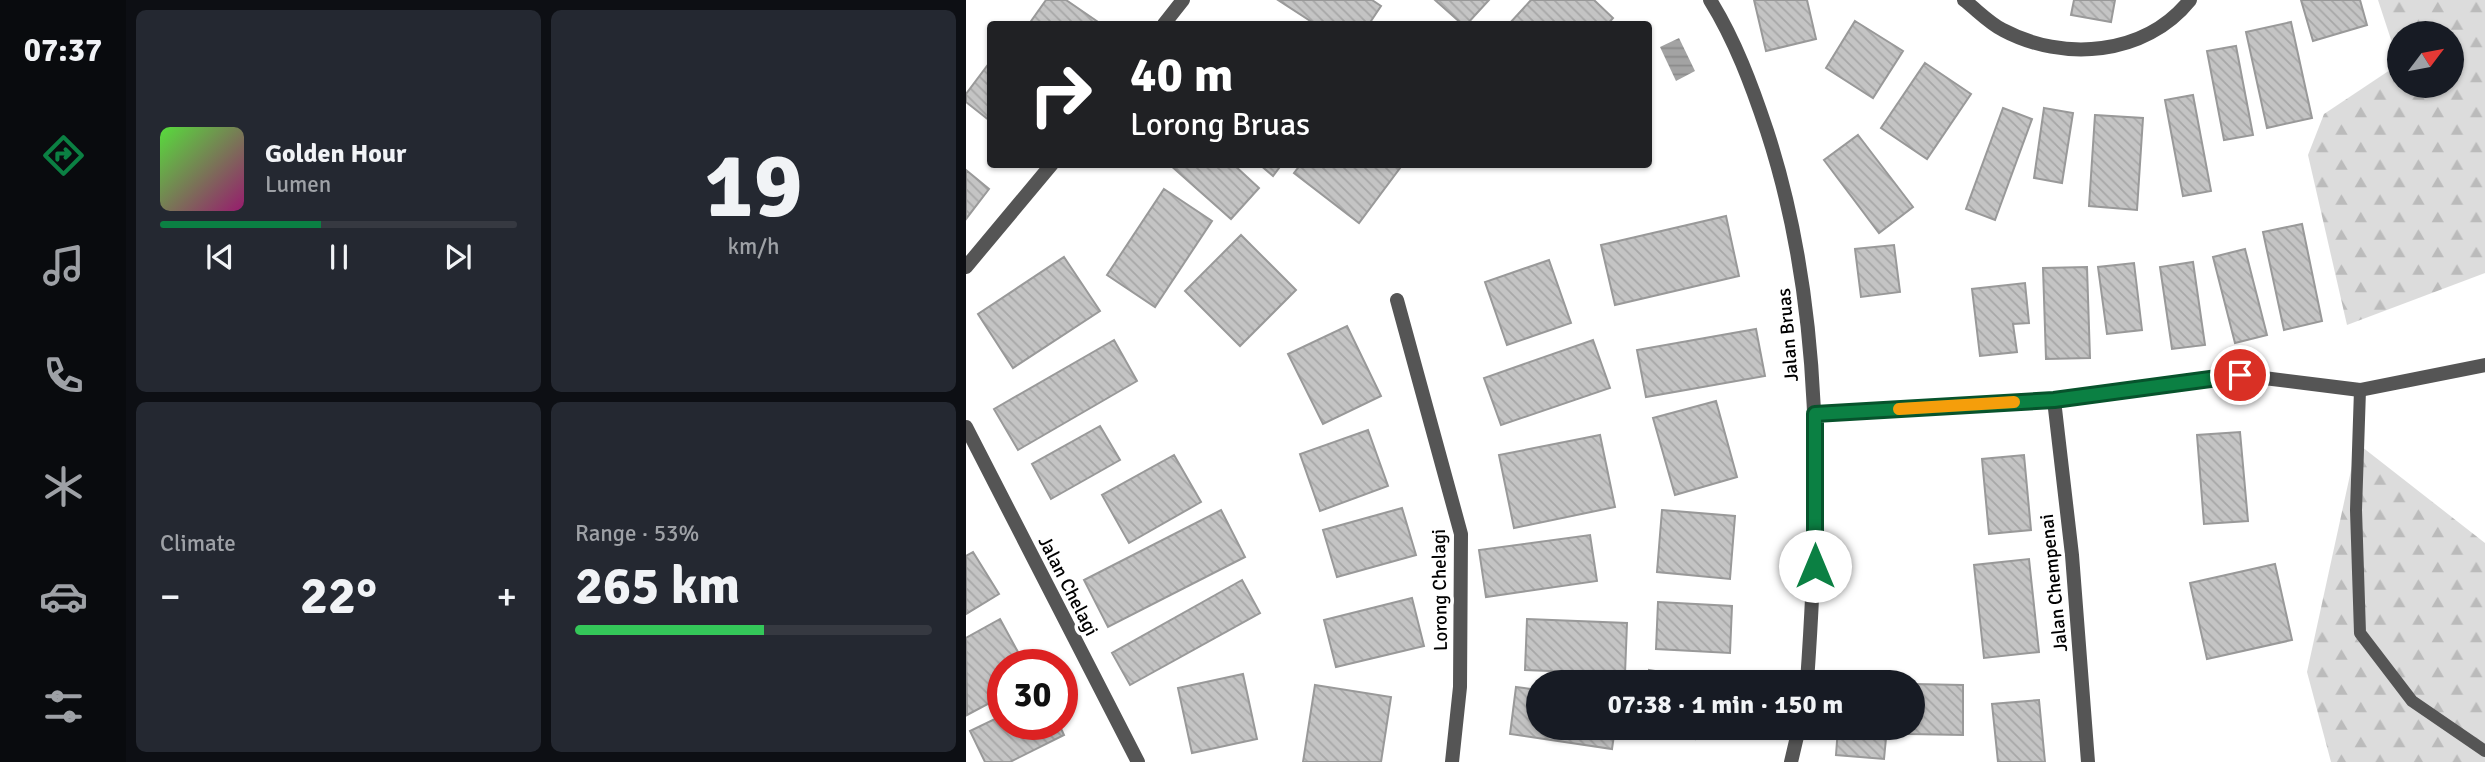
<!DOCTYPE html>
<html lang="en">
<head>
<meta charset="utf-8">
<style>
	:root { --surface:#171b24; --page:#242831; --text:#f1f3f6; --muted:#9ea1a6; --line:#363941; --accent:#0b8043 }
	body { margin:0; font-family:Signika,sans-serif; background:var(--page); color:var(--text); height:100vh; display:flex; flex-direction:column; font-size:26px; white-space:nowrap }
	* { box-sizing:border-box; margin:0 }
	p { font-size:23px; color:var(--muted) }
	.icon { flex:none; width:38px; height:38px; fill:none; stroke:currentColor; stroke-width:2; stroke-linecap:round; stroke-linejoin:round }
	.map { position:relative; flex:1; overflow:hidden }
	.details { display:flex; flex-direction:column; gap:10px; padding:10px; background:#0d0f14; width:840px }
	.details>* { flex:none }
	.banner { position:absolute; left:21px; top:21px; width:665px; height:147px; border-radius:7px; box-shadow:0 2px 5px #0004; background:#202124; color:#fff; overflow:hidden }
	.needle { width:46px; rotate:58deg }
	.buttons { position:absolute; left:1421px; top:21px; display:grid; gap:14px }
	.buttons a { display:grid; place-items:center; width:77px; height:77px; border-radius:50%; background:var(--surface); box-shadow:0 2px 5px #0004; font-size:35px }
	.speed { position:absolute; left:21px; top:649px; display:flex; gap:14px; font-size:35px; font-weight:700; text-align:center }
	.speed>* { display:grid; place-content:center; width:91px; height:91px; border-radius:50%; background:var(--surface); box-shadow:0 2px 5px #0004; line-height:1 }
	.speed .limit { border:10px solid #d22; background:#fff; color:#111 }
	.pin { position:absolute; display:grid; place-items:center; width:60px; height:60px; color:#fff; margin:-30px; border:4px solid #fff; border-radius:50%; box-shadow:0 2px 7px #0007 }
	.me { position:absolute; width:77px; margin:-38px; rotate:0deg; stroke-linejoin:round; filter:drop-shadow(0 0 5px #0008) }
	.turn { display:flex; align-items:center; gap:24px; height:147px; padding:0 28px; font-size:32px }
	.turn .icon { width:91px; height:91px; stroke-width:2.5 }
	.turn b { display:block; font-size:49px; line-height:60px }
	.big { font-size:52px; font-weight:800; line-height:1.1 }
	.details .card { flex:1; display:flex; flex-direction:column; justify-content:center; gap:10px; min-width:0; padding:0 24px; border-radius:10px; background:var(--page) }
	.details .dial { align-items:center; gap:0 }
	.dial b { font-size:91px; line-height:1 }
	.song { display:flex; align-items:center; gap:21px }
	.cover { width:84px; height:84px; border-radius:10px; background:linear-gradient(135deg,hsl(110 70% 55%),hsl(320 70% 35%)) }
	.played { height:7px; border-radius:4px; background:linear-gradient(90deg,var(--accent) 45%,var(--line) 45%) }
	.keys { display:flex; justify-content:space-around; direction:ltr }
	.heat { display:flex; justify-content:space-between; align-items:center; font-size:38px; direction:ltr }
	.charge { height:10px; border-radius:5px; background:linear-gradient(90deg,#34c759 53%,var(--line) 0) }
	.details .tiles { flex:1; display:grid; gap:10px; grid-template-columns:repeat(2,1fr) }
	.trip { position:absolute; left:560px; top:670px; width:399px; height:70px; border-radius:35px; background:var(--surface); box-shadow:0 2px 5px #0004; font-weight:800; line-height:70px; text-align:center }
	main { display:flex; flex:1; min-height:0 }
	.tabs { display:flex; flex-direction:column; width:126px; justify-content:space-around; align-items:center; background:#090b0e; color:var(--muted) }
	.tabs .icon { width:49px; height:49px }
	.tabs .on { color:var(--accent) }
	.tabs b { font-size:32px; color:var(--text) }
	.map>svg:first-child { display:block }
	.forest { fill:url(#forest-firs) }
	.water { fill:url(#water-rules) }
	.building { fill:url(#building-back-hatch); stroke:#999; stroke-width:2 }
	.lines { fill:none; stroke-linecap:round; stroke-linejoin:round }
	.service { stroke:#555; stroke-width:12 }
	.minor { stroke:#555; stroke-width:14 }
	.route-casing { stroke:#07532c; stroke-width:18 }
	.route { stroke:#0b8043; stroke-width:12 }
	.slow { stroke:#f59e0b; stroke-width:12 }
	.labels { text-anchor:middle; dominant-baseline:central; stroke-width:7; stroke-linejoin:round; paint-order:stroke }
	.street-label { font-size:19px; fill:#000; stroke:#fff }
</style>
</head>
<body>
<main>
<nav class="tabs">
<b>07:37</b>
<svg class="icon on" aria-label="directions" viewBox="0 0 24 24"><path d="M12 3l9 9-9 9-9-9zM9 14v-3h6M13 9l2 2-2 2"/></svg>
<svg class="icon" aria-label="music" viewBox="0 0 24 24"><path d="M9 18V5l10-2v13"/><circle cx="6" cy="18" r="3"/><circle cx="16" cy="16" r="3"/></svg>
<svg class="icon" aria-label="phone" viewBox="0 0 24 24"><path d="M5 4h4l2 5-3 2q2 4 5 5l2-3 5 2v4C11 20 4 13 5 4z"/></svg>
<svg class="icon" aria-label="climate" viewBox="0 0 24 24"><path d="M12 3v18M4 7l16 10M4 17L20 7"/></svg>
<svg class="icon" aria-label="car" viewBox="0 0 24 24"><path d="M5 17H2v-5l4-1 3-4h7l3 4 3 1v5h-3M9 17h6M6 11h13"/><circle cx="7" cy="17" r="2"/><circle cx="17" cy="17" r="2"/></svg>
<svg class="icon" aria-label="filters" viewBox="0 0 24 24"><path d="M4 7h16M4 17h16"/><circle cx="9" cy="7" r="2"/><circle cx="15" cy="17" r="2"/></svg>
</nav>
<section class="details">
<div class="tiles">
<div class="card">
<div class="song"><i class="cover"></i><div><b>Golden Hour</b><p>Lumen</p></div></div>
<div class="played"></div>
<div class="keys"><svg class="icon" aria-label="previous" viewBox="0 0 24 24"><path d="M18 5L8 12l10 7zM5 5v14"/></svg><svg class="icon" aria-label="pause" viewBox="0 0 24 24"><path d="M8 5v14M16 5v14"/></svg><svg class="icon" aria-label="next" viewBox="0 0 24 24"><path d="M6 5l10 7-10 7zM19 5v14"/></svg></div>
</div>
<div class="card dial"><b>19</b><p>km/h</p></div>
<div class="card"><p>Climate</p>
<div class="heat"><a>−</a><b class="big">22°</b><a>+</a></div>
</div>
<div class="card"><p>Range · 53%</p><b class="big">265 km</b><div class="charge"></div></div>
</div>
</section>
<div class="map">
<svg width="1519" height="762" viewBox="0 0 1519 762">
	<defs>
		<pattern id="forest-firs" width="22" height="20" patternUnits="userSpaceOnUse" patternTransform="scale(1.75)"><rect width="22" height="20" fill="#dcdcdc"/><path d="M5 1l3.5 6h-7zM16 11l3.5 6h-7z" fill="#bbb"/></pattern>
		<pattern id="water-rules" width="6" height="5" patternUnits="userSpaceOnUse" patternTransform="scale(1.75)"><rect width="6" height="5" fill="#a3a3a3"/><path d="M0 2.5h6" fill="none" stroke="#8b8b8b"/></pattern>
		<pattern id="building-back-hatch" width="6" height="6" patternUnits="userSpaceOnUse" patternTransform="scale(1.75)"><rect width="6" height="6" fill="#c4c4c4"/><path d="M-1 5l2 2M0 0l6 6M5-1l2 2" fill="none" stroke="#a7a7a7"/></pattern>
	</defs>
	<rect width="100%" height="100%" fill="#fff"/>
	<path class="forest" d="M 1412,0 L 1519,0 L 1519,273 L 1381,325 L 1342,155 L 1358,114 L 1433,64 L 1433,86 L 1486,86 L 1486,33 L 1433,33 L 1433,64 Z
		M 1391,443 L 1519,543 L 1519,762 L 1365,762 L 1341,672 Z"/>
	<path class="water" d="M 713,38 L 729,71 L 710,81 L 694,47 Z"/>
	<path class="building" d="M 80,0 L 100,0 L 135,24 L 63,24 Z
		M 312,0 L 406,0 L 415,6 L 403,24 L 349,24 Z
		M 469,0 L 523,0 L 501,24 L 496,24 Z
		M 565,0 L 628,0 L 647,18 L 642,24 L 543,24 Z
		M 788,0 L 841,0 L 850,39 L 800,51 Z
		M 1108,0 L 1149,0 L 1145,22 L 1105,15 Z
		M 1335,0 L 1394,0 L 1401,25 L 1347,41 Z
		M 889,21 L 937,51 L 907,98 L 860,68 Z
		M 1325,22 L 1346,118 L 1301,128 L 1280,32 Z
		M 1270,46 L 1287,135 L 1258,140 L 1241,51 Z
		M 24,62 L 24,121 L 0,102 L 0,94 Z
		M 959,63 L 1005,94 L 961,159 L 915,128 Z
		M 1227,95 L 1245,191 L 1217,196 L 1199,100 Z
		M 1037,108 L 1066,119 L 1029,220 L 1000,209 Z
		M 1078,108 L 1107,113 L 1096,183 L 1068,178 Z
		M 1129,115 L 1177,118 L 1171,210 L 1123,206 Z
		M 892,135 L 947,207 L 913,233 L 858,160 Z
		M 203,164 L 267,164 L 293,188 L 265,219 Z
		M 293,164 L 316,164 L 307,176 Z
		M 335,164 L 437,164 L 393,223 L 328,173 Z
		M 0,170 L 23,189 L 0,219 Z
		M 198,189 L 246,221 L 189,307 L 141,275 Z
		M 760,216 L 773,276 L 649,305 L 635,245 Z
		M 1336,224 L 1356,321 L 1318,330 L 1297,232 Z
		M 275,235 L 330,290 L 274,346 L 219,291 Z
		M 928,245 L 934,292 L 895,297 L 889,249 Z
		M 1279,249 L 1301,335 L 1269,343 L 1247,257 Z
		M 98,257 L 134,311 L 47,368 L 12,314 Z
		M 583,260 L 605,323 L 541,345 L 519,282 Z
		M 1227,262 L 1239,345 L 1206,349 L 1194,267 Z
		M 1168,263 L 1176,330 L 1141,334 L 1132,267 Z
		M 1121,267 L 1124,358 L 1080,359 L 1077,268 Z
		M 1059,283 L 1063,323 L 1047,324 L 1051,352 L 1014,356 L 1006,289 Z
		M 381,326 L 415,396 L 357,424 L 322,354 Z
		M 790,329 L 799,376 L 680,397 L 671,350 Z
		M 148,340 L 171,381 L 52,450 L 28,409 Z
		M 627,340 L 644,388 L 535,425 L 518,378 Z
		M 750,401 L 771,477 L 709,495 L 687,418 Z
		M 134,426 L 154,460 L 85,499 L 66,464 Z
		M 402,430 L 422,486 L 354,511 L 334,454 Z
		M 1274,432 L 1282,521 L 1238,524 L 1231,435 Z
		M 634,435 L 649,507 L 548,528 L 533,455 Z
		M 208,455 L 235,502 L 163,543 L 136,495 Z
		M 1058,455 L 1065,530 L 1023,534 L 1016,459 Z
		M 436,508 L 450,555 L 371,577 L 357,530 Z
		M 255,510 L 279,557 L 142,627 L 118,580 Z
		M 696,510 L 769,516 L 764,579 L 691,572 Z
		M 624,535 L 631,581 L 520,597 L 513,550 Z
		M 7,552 L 33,594 L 0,614 L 0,556 Z
		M 1063,559 L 1073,652 L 1018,658 L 1008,565 Z
		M 1309,564 L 1326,640 L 1241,659 L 1224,583 Z
		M 276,580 L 294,613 L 164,685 L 146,653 Z
		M 446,598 L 458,646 L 370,667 L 358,620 Z
		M 692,602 L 766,606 L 764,653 L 690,649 Z
		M 34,619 L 59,665 L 37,665 L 37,696 L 1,715 L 0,638 Z
		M 561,619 L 661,623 L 659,674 L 559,670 Z
		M 683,670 L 738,679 L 737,682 L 682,682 Z
		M 277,674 L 291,739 L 226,753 L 212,688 Z
		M 947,684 L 997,685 L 997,735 L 943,734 L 943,728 L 947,728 Z
		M 349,685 L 425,697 L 415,762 L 337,762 Z
		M 550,687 L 572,690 L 572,728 L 649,728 L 646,749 L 544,734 Z
		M 1073,700 L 1079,762 L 1032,762 L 1026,704 Z
		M 37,715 L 37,724 L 93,724 L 98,735 L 44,762 L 19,762 L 4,731 Z
		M 675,728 L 731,728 L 729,739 Z
		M 872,728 L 921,728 L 918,759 L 870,755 Z"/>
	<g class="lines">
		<path class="service" d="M 1394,390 L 1390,510 L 1394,633 L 1446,701 L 1519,751"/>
		<path class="minor" d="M 744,0 C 769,40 786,86 801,131 C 859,309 854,498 841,682
			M 998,0 C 1011,10 1023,23 1037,30 C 1097,62 1179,56 1224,0
			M 198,24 L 217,0
			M 0,267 L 86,164
			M 431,300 L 495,534 L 494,687 L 486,762
			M 1088,400 L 1106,555 L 1122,762
			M 849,414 L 1088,400 L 1274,375 L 1394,390 L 1519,365
			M 0,427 L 172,762
			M 825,762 L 833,728"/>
	</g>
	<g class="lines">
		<defs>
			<path id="route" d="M 849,566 L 849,414 L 1088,400 L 1274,375"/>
		</defs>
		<use href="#route" class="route-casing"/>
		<use href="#route" class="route"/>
		<path class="slow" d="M 933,409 L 1048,402"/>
	</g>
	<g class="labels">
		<g class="street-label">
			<text transform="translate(822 335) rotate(-95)">Jalan Bruas</text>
			<text transform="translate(1088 583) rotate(-96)">Jalan Chempenai</text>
			<text transform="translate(102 586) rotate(63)">Jalan Chelagi</text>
			<text transform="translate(474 590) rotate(-91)">Lorong Chelagi</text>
		</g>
	</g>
</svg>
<div class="buttons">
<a><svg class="needle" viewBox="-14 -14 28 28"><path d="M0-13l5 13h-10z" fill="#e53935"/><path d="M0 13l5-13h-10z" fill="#9ea1a6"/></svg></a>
</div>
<div class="speed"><div class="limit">30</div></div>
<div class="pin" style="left:1274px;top:375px;background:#d93025"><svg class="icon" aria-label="arrive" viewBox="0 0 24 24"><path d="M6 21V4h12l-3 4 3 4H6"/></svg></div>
<svg class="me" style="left:849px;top:566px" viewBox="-20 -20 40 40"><circle r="19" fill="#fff"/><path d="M0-13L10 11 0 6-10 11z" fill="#0b8043"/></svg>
<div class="trip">07:38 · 1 min · 150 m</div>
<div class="banner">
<div class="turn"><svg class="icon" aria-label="right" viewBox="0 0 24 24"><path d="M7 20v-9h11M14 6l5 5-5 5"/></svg><div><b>40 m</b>Lorong Bruas</div></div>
</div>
</div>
</main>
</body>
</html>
